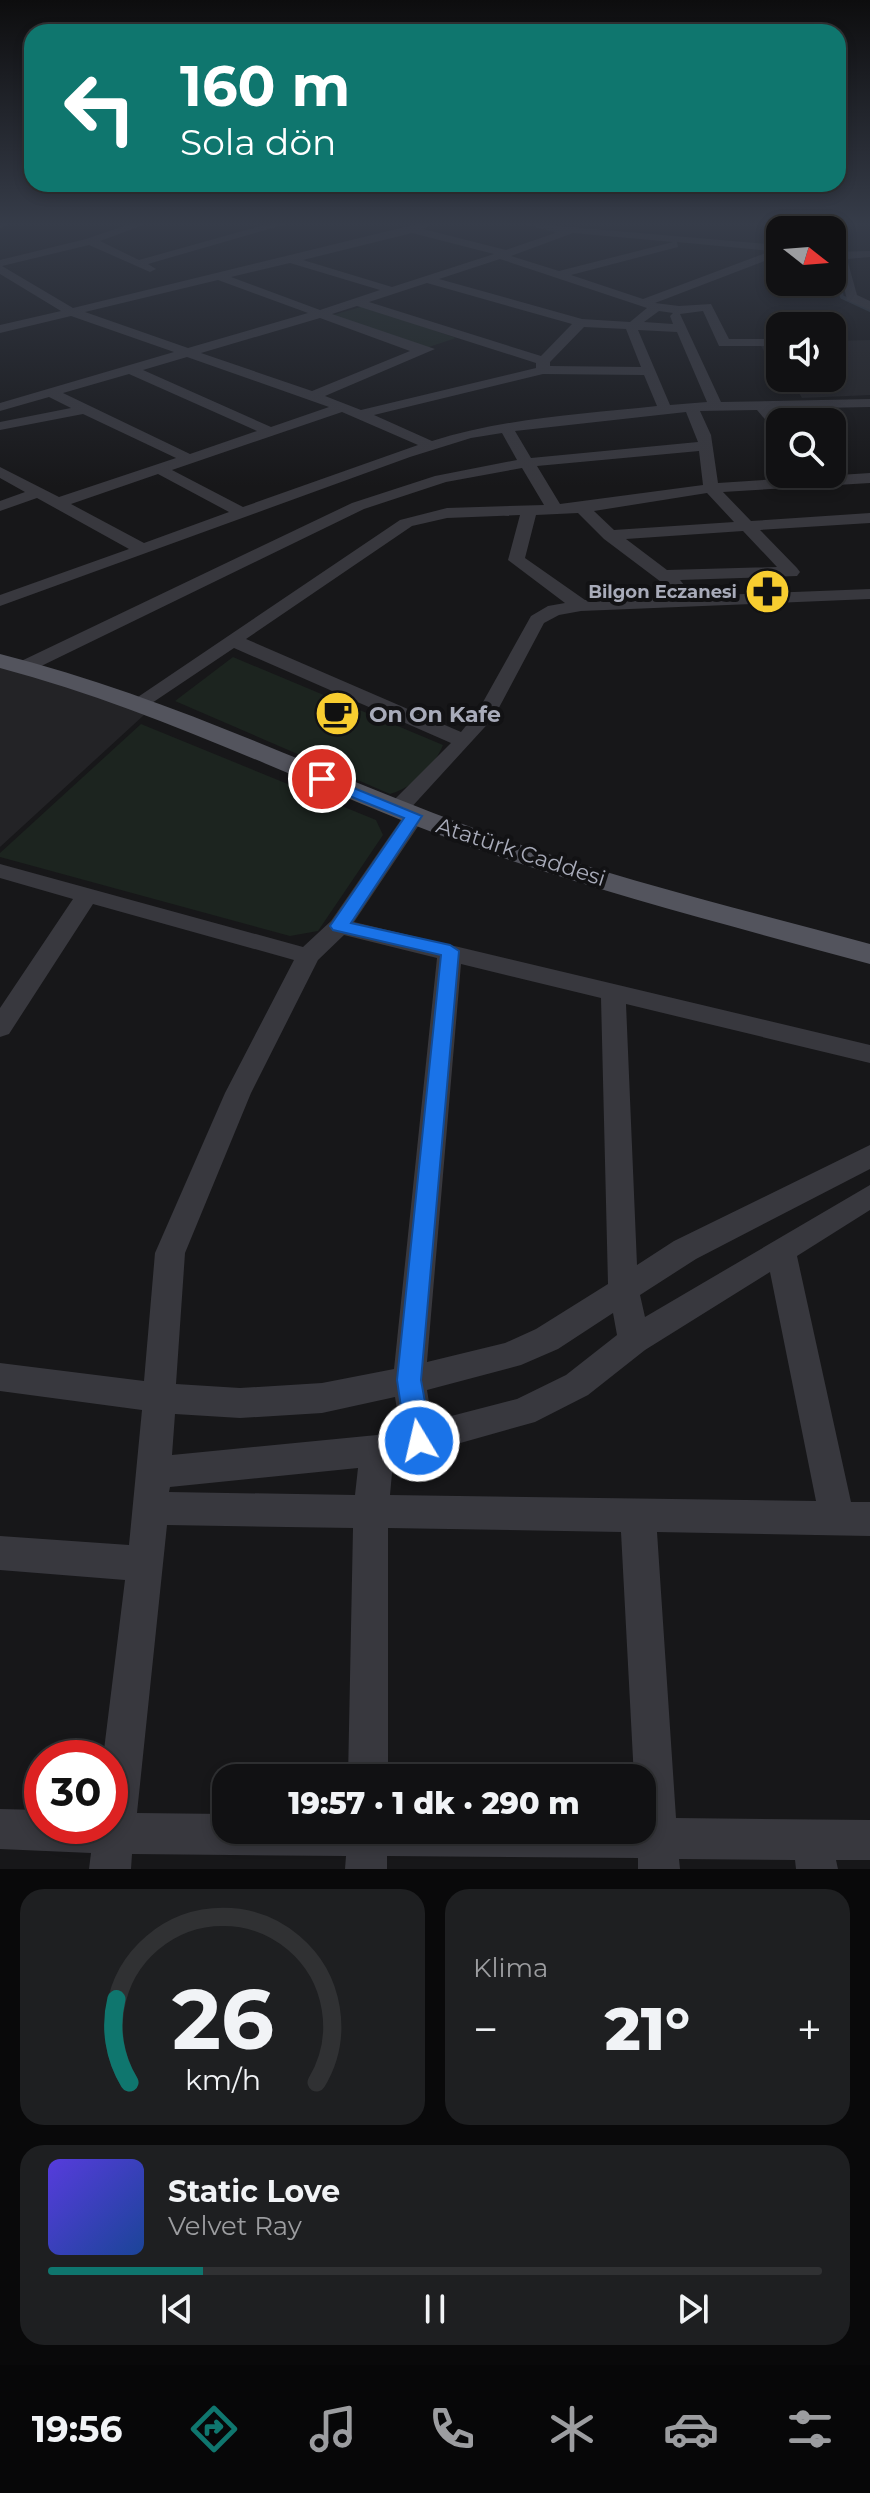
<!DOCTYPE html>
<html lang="tr">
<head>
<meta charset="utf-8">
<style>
	:root { --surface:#111113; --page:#1e1f21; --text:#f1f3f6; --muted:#9c9da0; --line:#303133; --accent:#0f766e }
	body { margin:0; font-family:Montserrat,sans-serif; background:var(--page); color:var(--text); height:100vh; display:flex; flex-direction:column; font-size:30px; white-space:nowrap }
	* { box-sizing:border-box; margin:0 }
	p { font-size:26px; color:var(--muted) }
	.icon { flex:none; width:44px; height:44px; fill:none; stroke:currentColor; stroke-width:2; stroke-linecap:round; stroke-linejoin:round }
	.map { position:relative; height:1869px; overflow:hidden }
	.side { display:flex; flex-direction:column; gap:20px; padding:20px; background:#09090a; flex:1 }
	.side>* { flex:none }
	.top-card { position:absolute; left:24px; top:24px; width:822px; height:168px; border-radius:24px; box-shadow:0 4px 12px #0003,0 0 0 2px var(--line); background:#0f766e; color:#fff; overflow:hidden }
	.needle { width:52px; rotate:107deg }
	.controls { position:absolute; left:766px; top:216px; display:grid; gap:16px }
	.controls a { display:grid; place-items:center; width:80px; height:80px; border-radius:16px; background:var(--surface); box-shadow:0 4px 12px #0003,0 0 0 2px var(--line); font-size:40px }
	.speed { position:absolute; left:24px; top:1740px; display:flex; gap:16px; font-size:40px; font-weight:700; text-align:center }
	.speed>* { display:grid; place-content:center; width:104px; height:104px; border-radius:50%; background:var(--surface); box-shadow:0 4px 12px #0003,0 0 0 2px var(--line); line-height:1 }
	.speed .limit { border:12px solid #d22; background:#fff; color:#111 }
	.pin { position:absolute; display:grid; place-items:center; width:68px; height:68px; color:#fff; margin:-34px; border:4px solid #fff; border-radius:50%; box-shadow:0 2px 8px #0007 }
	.me { position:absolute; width:88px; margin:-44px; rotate:351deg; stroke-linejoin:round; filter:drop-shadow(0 0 6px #0008) }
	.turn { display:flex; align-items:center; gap:28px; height:168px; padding:0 24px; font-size:36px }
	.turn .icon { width:104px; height:104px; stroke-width:2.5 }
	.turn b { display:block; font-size:56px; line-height:68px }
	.big { font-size:60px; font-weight:800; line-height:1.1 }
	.side .card { flex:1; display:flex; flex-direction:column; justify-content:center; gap:12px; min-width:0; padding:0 28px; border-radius:24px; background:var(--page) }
	.side .dial { align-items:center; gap:0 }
	.dial svg { height:208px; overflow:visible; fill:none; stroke:var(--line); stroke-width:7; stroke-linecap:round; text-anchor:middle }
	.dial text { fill:var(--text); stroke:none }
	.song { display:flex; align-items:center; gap:24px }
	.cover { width:96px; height:96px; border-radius:12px; background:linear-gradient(135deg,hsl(250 70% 55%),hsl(220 70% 35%)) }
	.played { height:8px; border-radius:4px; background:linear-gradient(90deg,var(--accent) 20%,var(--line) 20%) }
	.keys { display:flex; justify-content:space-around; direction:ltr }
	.heat { display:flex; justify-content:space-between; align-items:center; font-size:44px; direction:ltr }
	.side .tiles { flex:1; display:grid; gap:20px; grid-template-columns:1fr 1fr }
	.card:last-child { grid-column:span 2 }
	.trip { position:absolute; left:212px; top:1764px; width:444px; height:80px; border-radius:24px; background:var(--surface); box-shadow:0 4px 12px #0003,0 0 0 2px var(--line); font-weight:800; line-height:80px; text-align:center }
	.tab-bar { display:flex; height:128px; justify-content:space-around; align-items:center; background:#070708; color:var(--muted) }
	.tab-bar .icon { width:56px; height:56px }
	.tab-bar .on { color:var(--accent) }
	.tab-bar b { font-size:36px; color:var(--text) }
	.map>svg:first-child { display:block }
	.built { fill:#232326 }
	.green { fill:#1c241f }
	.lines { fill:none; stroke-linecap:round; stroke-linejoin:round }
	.stream { stroke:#2c343d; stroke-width:4 }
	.minor { fill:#38383e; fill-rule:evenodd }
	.major { fill:#53545d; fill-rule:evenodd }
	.route { fill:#1a73e8; stroke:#114b97; stroke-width:2 }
	.labels { text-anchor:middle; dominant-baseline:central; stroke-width:8; stroke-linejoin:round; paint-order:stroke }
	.far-poi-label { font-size:18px; font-weight:bold; fill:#a8abb9; stroke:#121214; text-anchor:end }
	.poi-label { font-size:22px; font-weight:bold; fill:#a8abb9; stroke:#121214; text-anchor:start }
	.street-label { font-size:22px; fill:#a8abb9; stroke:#121214 }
</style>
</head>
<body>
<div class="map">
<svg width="870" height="1869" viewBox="0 0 870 1869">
	<rect width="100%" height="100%" fill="#171719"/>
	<path class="built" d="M 870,340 L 870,395 L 802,398 L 792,381 L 780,380 L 760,344 L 780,343 L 780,378 L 832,378 L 832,341 Z
		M 0,664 L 120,702 L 144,715 L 0,847 Z"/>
	<path class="green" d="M 364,306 L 456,338 L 423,349 L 333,315 Z
		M 233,657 L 443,745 C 434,767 412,788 390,794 L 175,701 Z
		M 141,724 L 376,820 L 383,835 L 318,931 L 290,936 L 0,857 L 0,853 Z"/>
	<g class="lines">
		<path class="stream" d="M 530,224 L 559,231
			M 832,259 L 842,297 L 870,310"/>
		<path class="minor" d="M 0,224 L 10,224 L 0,228 Z
			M 130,224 L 146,224 L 100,241 L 139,260 L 268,224 L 286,224 L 148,264 L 156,269 L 150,272 L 89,245 L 2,266 L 73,308 L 417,224 L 432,224 L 423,229 L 506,250 L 561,231 L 535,224 L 780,245 L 780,255 L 655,303 L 679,306 L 711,304 L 729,339 L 780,339 L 780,345 L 776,346 L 719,346 L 703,311 L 680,314 L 721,402 L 870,399 L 870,407 L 772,409 L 783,422 L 780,422 L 780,432 L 775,431 L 757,410 L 700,411 L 711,435 L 718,483 L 870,473 L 870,483 L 723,492 L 751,521 L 870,513 L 870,523 L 760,530 L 797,568 L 800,572 L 797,576 L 680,580 L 693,596 L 870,589 L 870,599 L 581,611 L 559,615 L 544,623 L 494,717 L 408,811 L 422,811 L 425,816 L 354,922 L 870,1045 L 870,1063 L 626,1004 L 637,1265 L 674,1241 L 870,1145 L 870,1169 L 696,1259 L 640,1295 L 645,1317 L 870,1185 L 870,1210 L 797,1256 L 851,1502 L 870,1502 L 870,1536 L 657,1532 L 676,1818 L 870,1820 L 870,1860 L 836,1860 L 838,1869 L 796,1869 L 795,1860 L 679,1859 L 680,1869 L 638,1869 L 638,1858 L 387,1856 L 387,1869 L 345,1869 L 346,1856 L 132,1854 L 131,1869 L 89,1869 L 91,1853 L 0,1849 L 0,1809 L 42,1810 L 42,1826 L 110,1826 L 110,1758 L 103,1758 L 125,1580 L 0,1570 L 0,1536 L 129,1545 L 142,1410 L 0,1391 L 0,1363 L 144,1381 L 155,1253 L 225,1093 L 294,960 L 93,904 L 9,1034 L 0,1037 L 0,1008 L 73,899 L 0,878 L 0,864 L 303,947 L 331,921 L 405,814 L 390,814 L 387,809 L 390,804 L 451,743 L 234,648 L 146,707 L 132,707 L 129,703 L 400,520 L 447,508 L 544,505 L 522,468 L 446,482 L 364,509 L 31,671 L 17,671 L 15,667 L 17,663 L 352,503 L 435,476 L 517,460 L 502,433 L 471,438 L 410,457 L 0,606 L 0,595 L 129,549 L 37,498 L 0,511 L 0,501 L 25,492 L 0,478 L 0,467 L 59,497 L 176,458 L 83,414 L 0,430 L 0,422 L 71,408 L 49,397 L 0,411 L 0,403 L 174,352 L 71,316 L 0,333 L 0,325 L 61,311 L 0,274 L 0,260 L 86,239 ZM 412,233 L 494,254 L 392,287 L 303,260 ZM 573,233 L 673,242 L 559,271 L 511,256 ZM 677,242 L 771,251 L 643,299 L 571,275 L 678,247 ZM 500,259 L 647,308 L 630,322 L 582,319 L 439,279 ZM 290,263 L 380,290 L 320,310 L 231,277 ZM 218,280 L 308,313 L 188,348 L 85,312 ZM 427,283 L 572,324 L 541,356 L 369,302 ZM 357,306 L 536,363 L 536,368 L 361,410 L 325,396 L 435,349 L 332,314 ZM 659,311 L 673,313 L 670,316 L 673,324 L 644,322 ZM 320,318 L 410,351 L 312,391 L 201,353 ZM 584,327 L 626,329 L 641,367 L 550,366 L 550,362 ZM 638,330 L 677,332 L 707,402 L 670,405 ZM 187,357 L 329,407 L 271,427 L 143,370 ZM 129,374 L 257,431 L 190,454 L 63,393 ZM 543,374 L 644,375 L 657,406 C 582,414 505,418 432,441 L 374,415 ZM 342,412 L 418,445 L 243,507 L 172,470 ZM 686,412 L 698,442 L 531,458 L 515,431 ZM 699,451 L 703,485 L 560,504 L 537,466 ZM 158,474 L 229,512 L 144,543 L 71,504 ZM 707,493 L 734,522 L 614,530 L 594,511 ZM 578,513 L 604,539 L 673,591 L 676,597 L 585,600 L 525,558 L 536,515 ZM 520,515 L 508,560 L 565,603 L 548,606 L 531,616 L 478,711 L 461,732 L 246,639 L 412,526 L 447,518 ZM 743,531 L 777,567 L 667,570 L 626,539 ZM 344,935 L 437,958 L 394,1369 L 322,1383 L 240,1388 L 176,1384 L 185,1253 L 251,1093 L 318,960 ZM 461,964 L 601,998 L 608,1284 L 536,1329 L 505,1343 L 427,1362 ZM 770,1272 L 816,1501 L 390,1495 L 393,1462 L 535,1422 L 588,1395 L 645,1350 ZM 613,1313 L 617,1335 L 566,1375 L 517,1399 L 432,1421 L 427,1390 L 521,1365 L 558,1349 ZM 395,1397 L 400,1429 L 377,1435 L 172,1455 L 175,1414 L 240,1418 L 322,1413 ZM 358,1468 L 355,1495 L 169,1492 L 170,1487 ZM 167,1525 L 353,1528 L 348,1778 L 388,1778 L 388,1528 L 621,1532 L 634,1778 L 642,1778 L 642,1830 L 226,1830 L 226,1814 L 137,1813 Z
			M 870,251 L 870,257 L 847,259 L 857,295 L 870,301 L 870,310 L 847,300 L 839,265 L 832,258 L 832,252 Z"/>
		<path class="major" d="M 0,654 C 165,695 317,771 476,829 C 604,876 738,908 870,944 L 870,964 C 732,926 592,891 458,842 C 305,785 159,710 0,668 Z"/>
	</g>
	<linearGradient id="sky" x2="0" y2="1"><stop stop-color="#0d0d0e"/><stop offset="0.46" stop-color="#363c49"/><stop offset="1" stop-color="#363c49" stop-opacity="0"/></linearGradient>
	<rect width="870" height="486" fill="url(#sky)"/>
	<path class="route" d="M 322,775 L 422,816 L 351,923 L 450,945 L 459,951 L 421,1380 L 432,1441 L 428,1449 L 419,1453 L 410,1449 L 406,1441 L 397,1380 L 441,955 L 333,930 L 330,926 L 404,818 L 317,783 L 317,776 Z"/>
	<defs>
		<symbol id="pharmacy-disc" viewBox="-11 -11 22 22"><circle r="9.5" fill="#f8cd30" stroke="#121214"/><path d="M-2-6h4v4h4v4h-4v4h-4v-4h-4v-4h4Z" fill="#111"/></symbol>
		<symbol id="cafe-disc" viewBox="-11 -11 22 22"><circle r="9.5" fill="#f8cd30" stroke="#121214"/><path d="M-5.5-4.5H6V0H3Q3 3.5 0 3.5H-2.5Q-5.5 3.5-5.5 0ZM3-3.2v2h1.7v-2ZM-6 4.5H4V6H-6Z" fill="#111"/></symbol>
	</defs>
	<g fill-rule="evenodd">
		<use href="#pharmacy-disc" x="742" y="566" width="51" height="51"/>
		<use href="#cafe-disc" x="312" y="688" width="51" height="51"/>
	</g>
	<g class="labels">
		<g class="far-poi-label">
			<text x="737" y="592">Bilgon Eczanesi</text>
		</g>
		<g class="poi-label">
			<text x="369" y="714">On On Kafe</text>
		</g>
		<g class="street-label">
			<text transform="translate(521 852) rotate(18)">Atatürk Caddesi</text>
		</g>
	</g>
</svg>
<div class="controls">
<a><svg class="needle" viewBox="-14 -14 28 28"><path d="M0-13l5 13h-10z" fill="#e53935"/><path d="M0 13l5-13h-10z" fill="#9c9da0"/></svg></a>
<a><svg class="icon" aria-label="sound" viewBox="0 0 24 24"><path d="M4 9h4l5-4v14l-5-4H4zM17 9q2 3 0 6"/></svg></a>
<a><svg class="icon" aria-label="search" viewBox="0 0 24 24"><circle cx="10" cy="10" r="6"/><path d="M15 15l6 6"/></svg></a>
</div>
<div class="speed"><div class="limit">30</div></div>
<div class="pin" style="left:322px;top:779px;background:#d93025"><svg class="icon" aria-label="arrive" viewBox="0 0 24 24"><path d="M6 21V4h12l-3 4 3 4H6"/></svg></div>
<svg class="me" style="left:419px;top:1441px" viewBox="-20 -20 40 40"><circle r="17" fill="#1a73e8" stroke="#fff" stroke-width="3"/><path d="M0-11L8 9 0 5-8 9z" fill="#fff"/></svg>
<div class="trip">19:57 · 1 dk · 290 m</div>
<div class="top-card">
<div class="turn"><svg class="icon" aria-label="left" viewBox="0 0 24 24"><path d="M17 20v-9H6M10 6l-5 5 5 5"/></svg><div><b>160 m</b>Sola dön</div></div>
</div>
</div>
<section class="side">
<div class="tiles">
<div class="card dial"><svg viewBox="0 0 100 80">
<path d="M14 69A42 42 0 1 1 86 69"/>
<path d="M14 69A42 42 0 0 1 9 37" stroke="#0f766e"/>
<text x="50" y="56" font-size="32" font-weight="700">26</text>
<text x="50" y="72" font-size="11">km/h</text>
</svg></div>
<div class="card"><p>Klima</p>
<div class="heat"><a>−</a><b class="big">21°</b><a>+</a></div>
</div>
<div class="card">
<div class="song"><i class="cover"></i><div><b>Static Love</b><p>Velvet Ray</p></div></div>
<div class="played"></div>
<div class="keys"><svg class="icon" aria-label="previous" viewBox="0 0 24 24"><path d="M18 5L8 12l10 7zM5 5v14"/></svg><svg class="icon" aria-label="pause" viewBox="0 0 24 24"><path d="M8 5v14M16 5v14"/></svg><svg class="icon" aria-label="next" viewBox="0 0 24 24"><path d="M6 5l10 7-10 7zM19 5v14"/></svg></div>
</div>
</div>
</section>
<nav class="tab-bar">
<b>19:56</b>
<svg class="icon on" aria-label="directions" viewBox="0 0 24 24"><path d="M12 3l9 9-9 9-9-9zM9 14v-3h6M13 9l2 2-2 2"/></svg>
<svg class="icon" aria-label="music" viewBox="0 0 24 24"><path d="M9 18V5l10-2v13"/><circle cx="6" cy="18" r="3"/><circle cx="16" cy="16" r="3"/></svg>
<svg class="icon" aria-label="phone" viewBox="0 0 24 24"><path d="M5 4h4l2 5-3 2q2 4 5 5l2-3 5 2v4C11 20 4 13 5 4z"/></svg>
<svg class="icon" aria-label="climate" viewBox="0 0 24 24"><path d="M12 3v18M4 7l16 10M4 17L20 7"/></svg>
<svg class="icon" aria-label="car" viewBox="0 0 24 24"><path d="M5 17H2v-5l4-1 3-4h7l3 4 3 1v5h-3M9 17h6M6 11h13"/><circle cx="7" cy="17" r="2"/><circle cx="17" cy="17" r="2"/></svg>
<svg class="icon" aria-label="filters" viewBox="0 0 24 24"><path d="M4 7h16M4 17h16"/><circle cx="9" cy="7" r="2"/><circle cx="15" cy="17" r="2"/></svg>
</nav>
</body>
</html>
